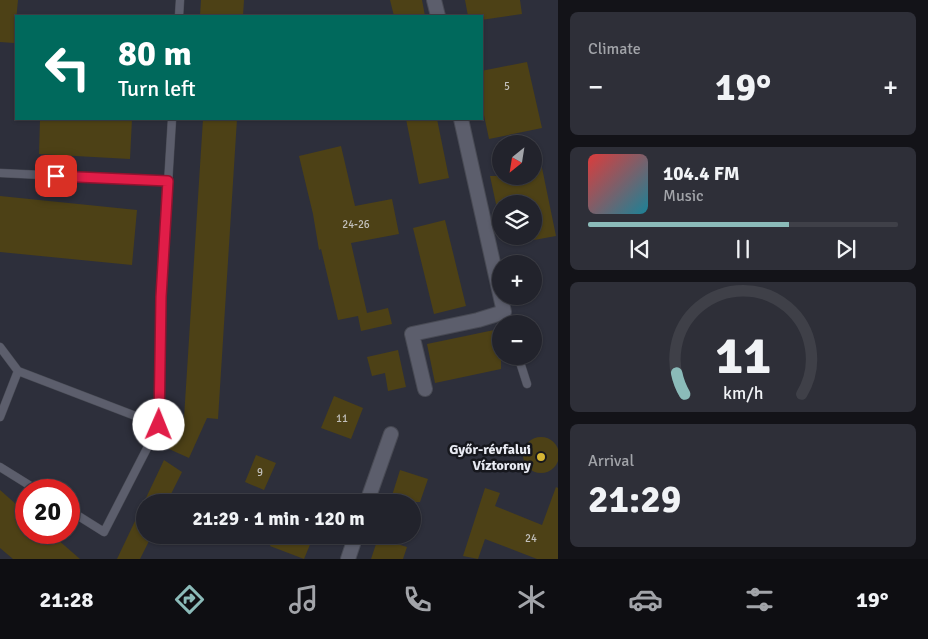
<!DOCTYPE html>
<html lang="en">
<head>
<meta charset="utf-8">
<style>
	:root { --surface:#22232c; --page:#2e2f38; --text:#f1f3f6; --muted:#a2a4a9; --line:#3f4048; --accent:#8bbbb9 }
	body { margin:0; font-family:Signika,sans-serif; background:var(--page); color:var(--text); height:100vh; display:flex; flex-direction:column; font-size:19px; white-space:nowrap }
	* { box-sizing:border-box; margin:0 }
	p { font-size:16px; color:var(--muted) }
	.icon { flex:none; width:28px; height:28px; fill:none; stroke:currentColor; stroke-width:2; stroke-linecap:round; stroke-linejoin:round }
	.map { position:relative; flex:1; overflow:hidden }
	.details { display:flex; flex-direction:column; gap:12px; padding:12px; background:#131318; width:370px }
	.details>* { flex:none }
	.hud { position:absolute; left:15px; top:15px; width:468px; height:105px; border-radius:0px; box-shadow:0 1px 4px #0004,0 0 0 1px var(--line); background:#00695c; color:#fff; overflow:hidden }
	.needle { width:32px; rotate:210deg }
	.controls { position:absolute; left:492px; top:135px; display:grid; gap:10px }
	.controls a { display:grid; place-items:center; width:50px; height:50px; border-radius:50%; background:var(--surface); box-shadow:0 1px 4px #0004,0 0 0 1px var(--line); font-size:25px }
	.speed { position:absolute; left:15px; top:479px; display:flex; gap:10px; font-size:25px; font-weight:700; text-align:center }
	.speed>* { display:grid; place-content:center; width:65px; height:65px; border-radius:50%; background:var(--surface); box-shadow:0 1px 4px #0004,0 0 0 1px var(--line); line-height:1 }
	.speed .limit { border:8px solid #d22; background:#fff; color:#111 }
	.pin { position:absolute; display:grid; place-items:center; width:42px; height:42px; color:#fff; margin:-21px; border-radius:10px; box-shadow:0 2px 8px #0006 }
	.me { position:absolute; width:55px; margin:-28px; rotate:1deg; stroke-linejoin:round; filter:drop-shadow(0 0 4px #0008) }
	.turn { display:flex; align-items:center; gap:18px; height:105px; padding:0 20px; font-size:22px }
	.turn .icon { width:65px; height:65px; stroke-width:2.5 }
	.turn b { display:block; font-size:35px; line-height:42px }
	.big { font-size:38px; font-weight:700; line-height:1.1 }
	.details .tile { flex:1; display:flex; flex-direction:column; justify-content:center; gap:8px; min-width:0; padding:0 18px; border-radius:8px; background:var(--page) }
	.details .dial { align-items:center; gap:0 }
	.dial svg { height:130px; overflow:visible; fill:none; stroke:var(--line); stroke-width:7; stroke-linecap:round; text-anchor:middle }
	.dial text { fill:var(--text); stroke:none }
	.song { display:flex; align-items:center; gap:15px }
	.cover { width:60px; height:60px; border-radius:8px; background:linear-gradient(135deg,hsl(0 70% 55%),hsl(190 70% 35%)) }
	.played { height:5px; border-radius:2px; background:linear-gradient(90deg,var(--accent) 65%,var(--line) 65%) }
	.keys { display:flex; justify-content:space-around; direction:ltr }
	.heat { display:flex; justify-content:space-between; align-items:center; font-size:28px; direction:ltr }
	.trip { position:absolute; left:136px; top:494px; width:285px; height:50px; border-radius:25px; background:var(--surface); box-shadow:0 1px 4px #0004,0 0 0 1px var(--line); font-weight:700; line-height:50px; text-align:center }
	.dock { display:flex; height:80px; justify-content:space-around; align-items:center; background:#0e0e12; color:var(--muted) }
	.dock .icon { width:35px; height:35px }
	.dock .selected { color:var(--accent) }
	.dock b { font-size:22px; color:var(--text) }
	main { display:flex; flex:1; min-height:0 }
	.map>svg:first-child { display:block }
	.building { fill:#4d4116 }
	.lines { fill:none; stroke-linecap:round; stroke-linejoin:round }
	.service-casing { stroke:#484a54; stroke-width:9 }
	.minor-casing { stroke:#484a54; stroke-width:16 }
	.service { stroke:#5c5e6c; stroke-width:8 }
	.minor { stroke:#5c5e6c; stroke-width:14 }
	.route-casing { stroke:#92132f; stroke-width:12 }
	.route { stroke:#e11d48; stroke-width:9 }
	.poi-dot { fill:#d5b535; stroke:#16171d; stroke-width:2 }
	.labels { text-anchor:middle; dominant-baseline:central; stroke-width:5; stroke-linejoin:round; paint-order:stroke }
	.number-label { font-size:11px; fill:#c2c0bc }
	.poi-label { font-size:14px; font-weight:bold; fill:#e9ebf3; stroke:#16171d; text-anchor:end }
</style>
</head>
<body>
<main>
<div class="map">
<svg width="558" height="559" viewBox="0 0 558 559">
	<rect width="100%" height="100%" fill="#2d2f3b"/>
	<path class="building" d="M 0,0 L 18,0 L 14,43 L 0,42 Z
		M 201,0 L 244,0 L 243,16 L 200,16 Z
		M 390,0 L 422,0 L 425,16 L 394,16 Z
		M 465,0 L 520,0 L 522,14 L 481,20 L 481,16 L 468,16 Z
		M 527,62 L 542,128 L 489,139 L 481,101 L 481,71 Z
		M 40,119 L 132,119 L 130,159 L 39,154 Z
		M 203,119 L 237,119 L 218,419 L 207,418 L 189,458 L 169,449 L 184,418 Z
		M 406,119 L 437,119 L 449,178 L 419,184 Z
		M 341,146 L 355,206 L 392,199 L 399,234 L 351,243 L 367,313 L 388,308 L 392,324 L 361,331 L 358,316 L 338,320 L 321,249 L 319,250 L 313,214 L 299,156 Z
		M 541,163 L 556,236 L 534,240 L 534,204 L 496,204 L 490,176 L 534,176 L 534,164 Z
		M 0,196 L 137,210 L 132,265 L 0,252 Z
		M 445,220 L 466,306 L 434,314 L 413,228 Z
		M 499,329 L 501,340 L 501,369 L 435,383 L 427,344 Z
		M 398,350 L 406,387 L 388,391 L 385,373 L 372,376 L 367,357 Z
		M 334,396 L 363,408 L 351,439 L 321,428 Z
		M523 455a18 18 0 1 1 36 0a18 18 0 1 1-36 0Z
		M 256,455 L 276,463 L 264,490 L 245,482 Z
		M 164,460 L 182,472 L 167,502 L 145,502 L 145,535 L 152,535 L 140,559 L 117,559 Z
		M 400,470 L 428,479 L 420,502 L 390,502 Z
		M 556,487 L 558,488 L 558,559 L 537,559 L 485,539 L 478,559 L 463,556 L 485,488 L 500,493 L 495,506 L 542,525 Z
		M 0,490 L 26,513 L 26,532 L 49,532 L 80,559 L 13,559 L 0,548 Z
		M 275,535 L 314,535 L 304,559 L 270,546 Z
		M 378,538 L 407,547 L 403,559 L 371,559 Z"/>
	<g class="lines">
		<defs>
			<path id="service" d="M 179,16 L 180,0
				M 0,173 L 168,181
				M 504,312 L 508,324
				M 0,347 L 18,371 L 0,417
				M 518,356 L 527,384
				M 18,371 L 159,425
				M 0,467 L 37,490
				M 69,510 L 104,532 L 159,425 L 161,297 L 172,119"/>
			<path id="minor" d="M 434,0 L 438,16
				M 425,389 L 412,334 L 478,320 L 504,312 L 461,119
				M 367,502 L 391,434
				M 348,559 L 356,535"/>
		</defs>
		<use href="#service" class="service-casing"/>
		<use href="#minor" class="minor-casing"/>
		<use href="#service" class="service"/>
		<use href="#minor" class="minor"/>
	</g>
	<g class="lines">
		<defs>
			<path id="route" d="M 56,176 L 168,181 L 161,297 L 159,425"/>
		</defs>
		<use href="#route" class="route-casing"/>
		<use href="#route" class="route"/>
	</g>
	<circle class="poi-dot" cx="541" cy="457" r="5"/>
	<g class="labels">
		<g class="number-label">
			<text x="507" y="86">5</text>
			<text x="356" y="224">24-26</text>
			<text x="342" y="418">11</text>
			<text x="260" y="472">9</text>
			<text x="531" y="538">24</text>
		</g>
		<g class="poi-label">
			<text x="531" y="449">Győr-révfalui<tspan x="531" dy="16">Víztorony</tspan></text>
		</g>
	</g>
</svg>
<div class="controls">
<a><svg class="needle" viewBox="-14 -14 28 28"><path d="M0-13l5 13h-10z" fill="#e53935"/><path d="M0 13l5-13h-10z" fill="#a2a4a9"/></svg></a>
<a><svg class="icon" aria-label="layers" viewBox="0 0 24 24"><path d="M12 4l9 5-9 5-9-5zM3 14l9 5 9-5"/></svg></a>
<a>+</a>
<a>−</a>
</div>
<div class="speed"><div class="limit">20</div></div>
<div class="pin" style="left:56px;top:176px;background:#d93025"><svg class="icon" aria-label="arrive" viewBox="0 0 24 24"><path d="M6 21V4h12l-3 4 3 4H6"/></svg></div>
<svg class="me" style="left:159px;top:425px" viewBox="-20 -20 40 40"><circle r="19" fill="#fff"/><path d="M0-13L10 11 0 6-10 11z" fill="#e11d48"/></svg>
<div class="trip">21:29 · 1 min · 120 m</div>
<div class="hud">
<div class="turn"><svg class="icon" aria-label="left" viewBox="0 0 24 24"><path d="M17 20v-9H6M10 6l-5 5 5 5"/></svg><div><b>80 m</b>Turn left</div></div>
</div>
</div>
<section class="details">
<div class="tile"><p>Climate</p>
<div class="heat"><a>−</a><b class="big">19°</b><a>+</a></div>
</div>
<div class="tile">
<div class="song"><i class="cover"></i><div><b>104.4 FM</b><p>Music</p></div></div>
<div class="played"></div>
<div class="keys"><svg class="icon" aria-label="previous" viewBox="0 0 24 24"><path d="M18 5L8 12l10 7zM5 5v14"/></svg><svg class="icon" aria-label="pause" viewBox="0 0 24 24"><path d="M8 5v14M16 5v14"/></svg><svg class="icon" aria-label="next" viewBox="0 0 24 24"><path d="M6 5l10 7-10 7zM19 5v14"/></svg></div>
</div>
<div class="tile dial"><svg viewBox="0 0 100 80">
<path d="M14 69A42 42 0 1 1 86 69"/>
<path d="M14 69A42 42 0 0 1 9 56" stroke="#8bbbb9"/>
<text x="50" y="56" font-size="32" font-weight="700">11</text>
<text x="50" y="72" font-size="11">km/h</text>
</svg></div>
<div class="tile"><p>Arrival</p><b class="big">21:29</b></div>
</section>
</main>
<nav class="dock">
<b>21:28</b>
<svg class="icon selected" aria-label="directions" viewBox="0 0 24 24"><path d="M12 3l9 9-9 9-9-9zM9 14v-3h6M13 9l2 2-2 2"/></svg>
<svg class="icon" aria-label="music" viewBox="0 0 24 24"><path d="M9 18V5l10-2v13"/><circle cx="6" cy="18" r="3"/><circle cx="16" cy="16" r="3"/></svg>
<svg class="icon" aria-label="phone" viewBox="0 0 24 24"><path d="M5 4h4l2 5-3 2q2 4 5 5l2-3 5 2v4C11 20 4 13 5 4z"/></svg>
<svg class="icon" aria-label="climate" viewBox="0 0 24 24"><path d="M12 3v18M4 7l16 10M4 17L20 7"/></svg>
<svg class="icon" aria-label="car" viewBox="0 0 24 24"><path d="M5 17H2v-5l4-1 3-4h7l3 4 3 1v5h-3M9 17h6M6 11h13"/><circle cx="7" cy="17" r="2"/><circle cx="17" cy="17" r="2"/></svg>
<svg class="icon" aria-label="filters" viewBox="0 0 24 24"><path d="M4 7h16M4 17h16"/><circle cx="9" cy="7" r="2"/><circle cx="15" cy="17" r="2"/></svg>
<b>19°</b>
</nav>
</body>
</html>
